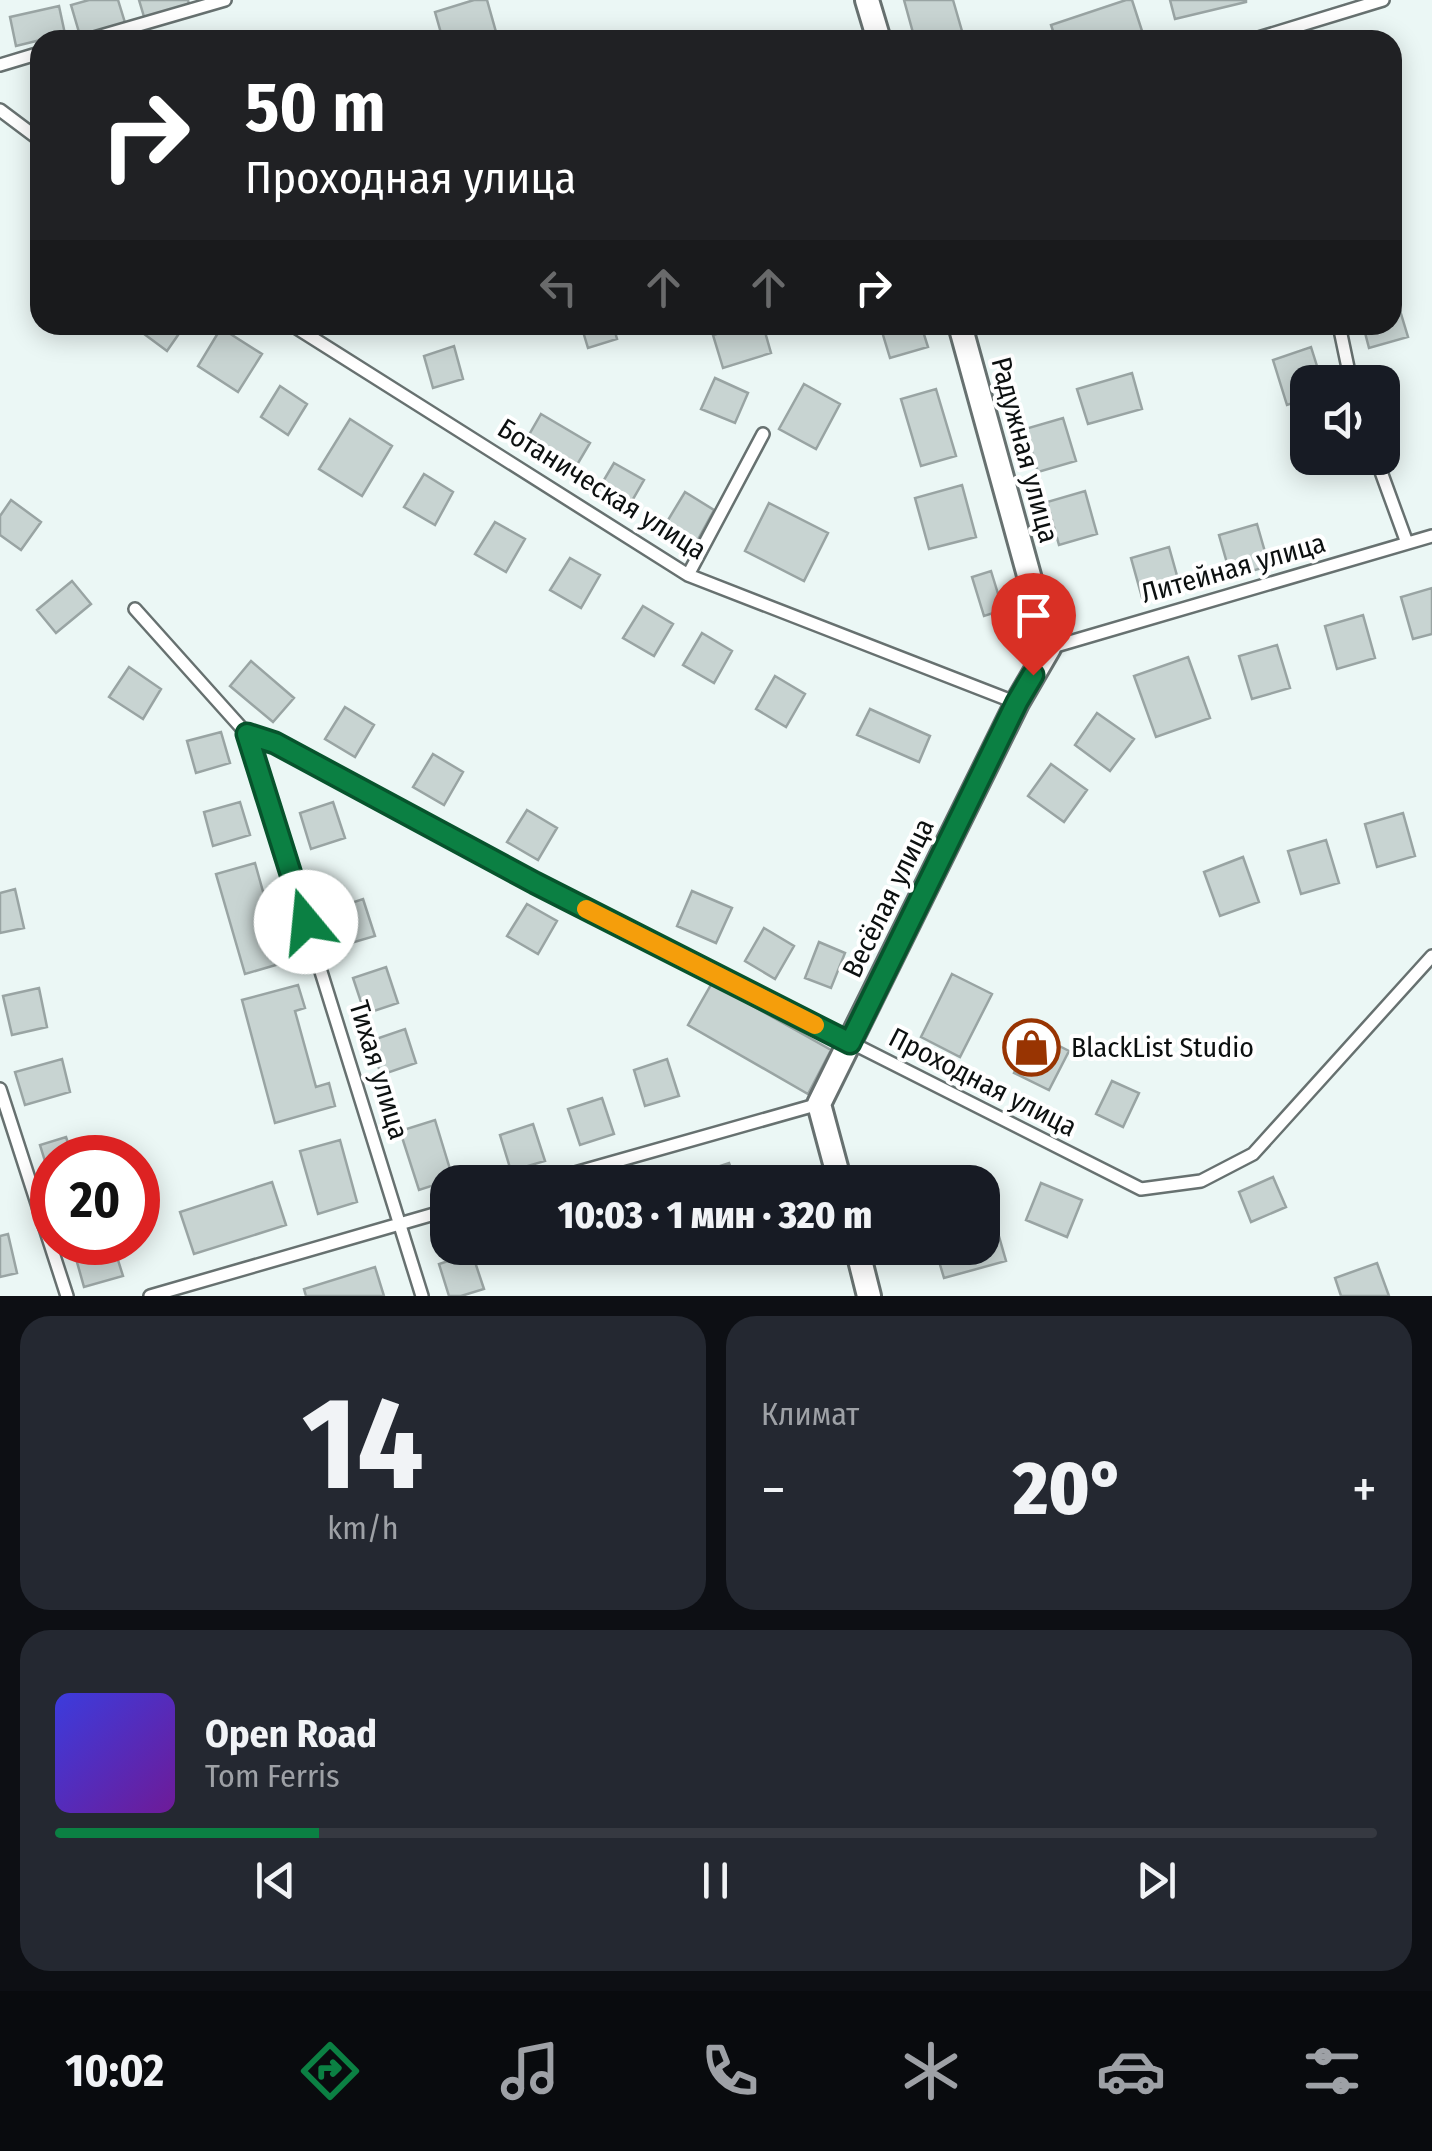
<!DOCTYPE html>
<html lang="ru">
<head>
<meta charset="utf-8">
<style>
	:root { --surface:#171b24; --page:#242831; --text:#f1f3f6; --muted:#9ea1a6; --line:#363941; --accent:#0b8043 }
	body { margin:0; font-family:"Fira Sans Condensed",sans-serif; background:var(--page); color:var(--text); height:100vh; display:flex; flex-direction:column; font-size:38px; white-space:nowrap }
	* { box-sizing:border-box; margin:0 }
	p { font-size:32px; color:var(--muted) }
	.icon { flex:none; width:55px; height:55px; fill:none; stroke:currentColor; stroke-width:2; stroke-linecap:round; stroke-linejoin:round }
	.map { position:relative; height:1296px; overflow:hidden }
	.side { display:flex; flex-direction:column; gap:20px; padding:20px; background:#0d0f14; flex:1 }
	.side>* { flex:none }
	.hud { position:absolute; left:30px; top:30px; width:1372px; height:305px; border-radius:30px; box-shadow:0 5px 25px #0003; background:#202124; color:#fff; overflow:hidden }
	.buttons { position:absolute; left:1290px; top:365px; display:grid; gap:20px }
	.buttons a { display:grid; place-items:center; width:110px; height:110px; border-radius:20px; background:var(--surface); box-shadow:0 5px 25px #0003; font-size:50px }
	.speed { position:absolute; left:30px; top:1135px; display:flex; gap:20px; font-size:50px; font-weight:700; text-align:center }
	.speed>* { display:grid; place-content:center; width:130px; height:130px; border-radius:50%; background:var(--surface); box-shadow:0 5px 25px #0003; line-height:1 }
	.speed .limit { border:15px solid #d22; background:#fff; color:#111 }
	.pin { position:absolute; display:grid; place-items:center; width:85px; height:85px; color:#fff; margin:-102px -42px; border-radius:50% 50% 50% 0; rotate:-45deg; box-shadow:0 0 10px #0007 }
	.pin .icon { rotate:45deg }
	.me { position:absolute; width:110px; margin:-55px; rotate:343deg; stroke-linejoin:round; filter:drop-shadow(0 0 8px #0008) }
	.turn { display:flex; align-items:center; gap:35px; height:210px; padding:0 50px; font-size:45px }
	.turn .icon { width:130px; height:130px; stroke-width:2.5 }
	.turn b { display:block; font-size:70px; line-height:85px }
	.lanes { display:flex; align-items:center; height:95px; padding:0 50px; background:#0003; justify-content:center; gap:50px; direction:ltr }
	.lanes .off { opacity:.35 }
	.big { font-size:75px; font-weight:800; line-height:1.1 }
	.side .card { flex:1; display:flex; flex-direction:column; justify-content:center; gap:15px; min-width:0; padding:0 35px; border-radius:30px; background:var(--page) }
	.side .dial { align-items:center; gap:0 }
	.dial b { font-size:130px; line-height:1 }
	.song { display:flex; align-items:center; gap:30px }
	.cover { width:120px; height:120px; border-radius:15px; background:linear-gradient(135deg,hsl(240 70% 55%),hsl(280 70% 35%)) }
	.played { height:10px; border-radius:5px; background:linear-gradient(90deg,var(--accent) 20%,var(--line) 20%) }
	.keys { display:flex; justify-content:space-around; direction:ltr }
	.heat { display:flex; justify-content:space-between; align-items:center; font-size:55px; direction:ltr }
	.side .tiles { flex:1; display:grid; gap:20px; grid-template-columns:1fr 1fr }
	.card:last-child { grid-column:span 2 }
	.trip { position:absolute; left:430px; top:1165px; width:570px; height:100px; border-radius:30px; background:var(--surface); box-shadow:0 5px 25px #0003; font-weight:800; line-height:100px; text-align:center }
	.tab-bar { display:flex; height:160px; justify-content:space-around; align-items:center; background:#090b0e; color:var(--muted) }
	.tab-bar .icon { width:70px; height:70px }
	.tab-bar .selected { color:var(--accent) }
	.tab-bar b { font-size:45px; color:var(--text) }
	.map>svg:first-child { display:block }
	.building { fill:#c8d4d2; stroke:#99a4a3; stroke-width:2.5 }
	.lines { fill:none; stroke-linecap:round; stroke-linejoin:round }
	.lane-casing { stroke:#677170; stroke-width:16 }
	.street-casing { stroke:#677170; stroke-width:28 }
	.lane { stroke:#fff; stroke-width:11 }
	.street { stroke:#fff; stroke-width:22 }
	.route-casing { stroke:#07532c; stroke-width:25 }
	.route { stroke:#0b8043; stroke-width:18 }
	.slow { stroke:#f59e0b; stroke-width:18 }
	.labels { text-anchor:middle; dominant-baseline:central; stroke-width:8; stroke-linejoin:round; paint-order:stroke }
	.street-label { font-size:28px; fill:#0c1010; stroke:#fff }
	.poi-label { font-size:28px; fill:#0c1010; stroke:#fff; text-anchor:start }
</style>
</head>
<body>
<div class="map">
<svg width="1432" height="1296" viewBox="0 0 1432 1296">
	<rect width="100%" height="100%" fill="#ebf7f5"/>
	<path class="building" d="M 89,0 L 118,0 L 126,26 L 81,39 L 71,5 Z
		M 139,0 L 188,0 L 190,8 L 145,20 Z
		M 474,0 L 487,0 L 496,32 L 468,40 L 443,40 L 435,12 Z
		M 904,0 L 953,0 L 962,31 L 927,40 L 915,40 Z
		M 1126,0 L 1132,0 L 1143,34 L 1126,40 L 1056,40 L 1051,25 Z
		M 1170,0 L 1246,0 L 1246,2 L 1175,19 Z
		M 59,6 L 65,34 L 16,46 L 10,17 Z
		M 1395,294 L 1408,337 L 1369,348 L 1363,325 L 1392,325 L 1392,295 Z
		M 138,325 L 185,325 L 167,351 L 136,328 Z
		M 581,325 L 613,325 L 617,339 L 588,348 Z
		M 748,325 L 763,325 L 771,353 L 723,368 L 713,335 Z
		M 880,325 L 921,325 L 928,347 L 890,358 Z
		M 221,328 L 262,354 L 238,392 L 198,366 Z
		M 454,346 L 463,379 L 433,388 L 424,356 Z
		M 1311,347 L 1322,382 L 1308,382 L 1308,398 L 1287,405 L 1273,360 Z
		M 1132,373 L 1142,409 L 1088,424 L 1077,389 Z
		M 715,378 L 748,393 L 735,423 L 701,409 Z
		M 804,384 L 840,404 L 816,449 L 779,429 Z
		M 280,386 L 307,404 L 288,435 L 261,417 Z
		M 936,389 L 956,456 L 921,466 L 901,399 Z
		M 541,414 L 590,443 L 571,475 L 522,447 Z
		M 1063,418 L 1076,461 L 1038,472 L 1025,429 Z
		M 350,419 L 392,446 L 362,496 L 319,469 Z
		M 614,463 L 644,480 L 625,513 L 595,495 Z
		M 424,474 L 453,492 L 435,525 L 404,507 Z
		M 962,485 L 976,537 L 929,549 L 915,498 Z
		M 1085,491 L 1097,534 L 1059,545 L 1047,502 Z
		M 685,492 L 714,510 L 696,543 L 665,525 Z
		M 11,500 L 41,522 L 21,550 L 0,535 L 0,516 Z
		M 769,503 L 828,533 L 804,581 L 745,551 Z
		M 495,522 L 525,539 L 506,572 L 475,554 Z
		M 1257,524 L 1269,566 L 1231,577 L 1219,535 Z
		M 1169,547 L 1181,590 L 1143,601 L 1131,558 Z
		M 570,558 L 600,575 L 581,608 L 550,590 Z
		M 991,571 L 1003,610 L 984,616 L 972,577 Z
		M 72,581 L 91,604 L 56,633 L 37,610 Z
		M 1432,588 L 1432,634 L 1413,639 L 1401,597 Z
		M 643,606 L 673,624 L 654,656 L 623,638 Z
		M 1363,615 L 1375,658 L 1337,669 L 1325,626 Z
		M 702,633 L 732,651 L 714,683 L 683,665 Z
		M 1277,645 L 1290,688 L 1252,699 L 1239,656 Z
		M 1188,657 L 1210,718 L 1156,737 L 1134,676 Z
		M 251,661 L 294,698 L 273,722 L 230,686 Z
		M 129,667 L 161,689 L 143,719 L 109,697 Z
		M 775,676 L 805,694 L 786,727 L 756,709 Z
		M 345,707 L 374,725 L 355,757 L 325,739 Z
		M 870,709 L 930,736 L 919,762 L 857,735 Z
		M 1097,713 L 1134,739 L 1110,771 L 1075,745 Z
		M 221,732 L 230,763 L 196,773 L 187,741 Z
		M 433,754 L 463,772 L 444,805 L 413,787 Z
		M 1051,764 L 1087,790 L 1064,822 L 1028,796 Z
		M 240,802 L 250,835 L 213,846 L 204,812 Z
		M 333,802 L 345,838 L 311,849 L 300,813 Z
		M 527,810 L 557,828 L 538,860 L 507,842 Z
		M 1403,813 L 1415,856 L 1377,867 L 1365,824 Z
		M 1326,840 L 1339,883 L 1301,894 L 1288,851 Z
		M 1243,857 L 1259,902 L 1220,916 L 1204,872 Z
		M 255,863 L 283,963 L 245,974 L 216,874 Z
		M 15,889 L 24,928 L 0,933 L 0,893 Z
		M 692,891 L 732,908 L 716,943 L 677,926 Z
		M 363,899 L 375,936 L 341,946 L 330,910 Z
		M 527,904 L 557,921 L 538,954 L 507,936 Z
		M 764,928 L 794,946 L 775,979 L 745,961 Z
		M 819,942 L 845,953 L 831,988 L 805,978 Z
		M 386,967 L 398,1003 L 365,1014 L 353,978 Z
		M 952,974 L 992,994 L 960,1057 L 921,1037 Z
		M 712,983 L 831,1050 L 808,1094 L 688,1025 Z
		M 298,985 L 305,1008 L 295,1011 L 316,1087 L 329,1083 L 335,1106 L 275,1123 L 242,1000 Z
		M 39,988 L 47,1027 L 12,1035 L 3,996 Z
		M 405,1029 L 416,1063 L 381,1075 L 370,1041 Z
		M 1034,1033 L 1069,1051 L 1049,1090 L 1014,1073 Z
		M 62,1059 L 70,1092 L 25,1105 L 15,1072 Z
		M 667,1059 L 679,1096 L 645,1106 L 634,1070 Z
		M 1112,1081 L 1139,1093 L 1123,1127 L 1096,1114 Z
		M 602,1098 L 614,1134 L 580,1145 L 568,1109 Z
		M 435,1120 L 453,1179 L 419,1190 L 400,1131 Z
		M 533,1124 L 545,1161 L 511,1171 L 500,1135 Z
		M 66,1137 L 73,1158 L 52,1158 L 52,1173 L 49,1174 L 40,1145 Z
		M 340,1140 L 357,1202 L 318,1214 L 300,1151 Z
		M 729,1163 L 736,1182 L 699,1182 L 696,1174 Z
		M 1273,1177 L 1286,1207 L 1251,1222 L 1239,1192 Z
		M 272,1182 L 286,1225 L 194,1254 L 180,1212 Z
		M 1041,1183 L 1082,1200 L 1067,1237 L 1026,1220 Z
		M 990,1205 L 1006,1261 L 944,1278 L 935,1248 L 982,1248 L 982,1207 Z
		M 8,1234 L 17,1273 L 0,1277 L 0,1236 Z
		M 113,1244 L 123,1276 L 84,1287 L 75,1255 Z
		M 472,1253 L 484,1289 L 461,1296 L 449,1296 L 439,1264 Z
		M 1377,1263 L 1389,1296 L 1341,1296 L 1335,1278 Z
		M 375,1267 L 384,1296 L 306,1296 L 304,1289 Z"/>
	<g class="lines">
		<defs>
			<path id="lane" d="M 87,40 L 225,0
				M 1252,40 L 1383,0
				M 0,65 L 40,53
				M 0,110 L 40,140
				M 292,325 L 688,575 L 1017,703
				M 1339,325 L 1351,382
				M 1376,458 L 1407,543
				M 688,575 L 763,434
				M 135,609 L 247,734 L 422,1296
				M 1049,648 L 1432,536
				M 247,734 L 275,743 L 535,883 L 1141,1189 L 1201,1181 L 1253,1154 L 1432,956
				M 0,1089 L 67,1296
				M 543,1182 L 819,1104
				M 150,1296 L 448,1210"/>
			<path id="street" d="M 867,0 L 879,40
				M 840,1182 L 819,1104 L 1017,703 L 1049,648 L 960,325
				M 857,1248 L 869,1296"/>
		</defs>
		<use href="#lane" class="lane-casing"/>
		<use href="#street" class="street-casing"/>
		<use href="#lane" class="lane"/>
		<use href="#street" class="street"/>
	</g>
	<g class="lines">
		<defs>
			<path id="route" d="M 306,922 L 247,734 L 275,743 L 535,883 L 850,1043 L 1017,702 L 1033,675"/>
		</defs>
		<use href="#route" class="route-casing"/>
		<use href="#route" class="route"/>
		<path class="slow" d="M 586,909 L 815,1025"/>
	</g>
	<defs>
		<symbol id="shop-ring" viewBox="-11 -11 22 22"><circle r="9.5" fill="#fff" stroke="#983402" stroke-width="1.5"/><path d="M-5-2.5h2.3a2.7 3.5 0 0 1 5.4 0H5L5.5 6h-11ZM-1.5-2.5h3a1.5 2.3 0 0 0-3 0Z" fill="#983402"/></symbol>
	</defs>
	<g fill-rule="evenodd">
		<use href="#shop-ring" x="1000" y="1016" width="63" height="63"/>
	</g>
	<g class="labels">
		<g class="street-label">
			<text transform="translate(1025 450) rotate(75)">Радужная улица</text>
			<text transform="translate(602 489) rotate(32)">Ботаническая улица</text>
			<text transform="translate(1233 568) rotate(-16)">Литейная улица</text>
			<text transform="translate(888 898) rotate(-64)">Весёлая улица</text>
			<text transform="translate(379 1070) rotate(73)">Тихая улица</text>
			<text transform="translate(983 1082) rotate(27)">Проходная улица</text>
		</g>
		<g class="poi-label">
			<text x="1071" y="1047">BlackList Studio</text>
		</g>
	</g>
</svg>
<div class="buttons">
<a><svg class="icon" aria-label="sound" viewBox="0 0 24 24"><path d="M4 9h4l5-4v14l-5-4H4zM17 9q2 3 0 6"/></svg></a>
</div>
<div class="speed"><div class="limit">20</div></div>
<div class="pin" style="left:1033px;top:675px;background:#d93025"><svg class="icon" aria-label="arrive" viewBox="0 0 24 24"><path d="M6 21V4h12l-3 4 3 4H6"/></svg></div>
<svg class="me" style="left:306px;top:922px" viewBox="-20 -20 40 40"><circle r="19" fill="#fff"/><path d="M0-13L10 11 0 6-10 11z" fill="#0b8043"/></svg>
<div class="trip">10:03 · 1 мин · 320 m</div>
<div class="hud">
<div class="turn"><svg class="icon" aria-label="right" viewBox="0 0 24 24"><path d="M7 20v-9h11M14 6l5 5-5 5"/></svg><div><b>50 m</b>Проходная улица</div></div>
<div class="lanes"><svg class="icon off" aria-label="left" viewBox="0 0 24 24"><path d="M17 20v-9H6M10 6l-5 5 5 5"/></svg><svg class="icon off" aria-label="ahead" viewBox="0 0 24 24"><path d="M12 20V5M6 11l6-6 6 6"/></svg><svg class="icon off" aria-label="ahead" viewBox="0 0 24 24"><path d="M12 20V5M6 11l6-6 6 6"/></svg><svg class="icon" aria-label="right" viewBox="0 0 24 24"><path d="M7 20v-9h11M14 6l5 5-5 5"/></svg></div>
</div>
</div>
<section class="side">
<div class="tiles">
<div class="card dial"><b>14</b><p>km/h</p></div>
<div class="card"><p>Климат</p>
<div class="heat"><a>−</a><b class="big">20°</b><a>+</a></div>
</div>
<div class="card">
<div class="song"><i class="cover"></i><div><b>Open Road</b><p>Tom Ferris</p></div></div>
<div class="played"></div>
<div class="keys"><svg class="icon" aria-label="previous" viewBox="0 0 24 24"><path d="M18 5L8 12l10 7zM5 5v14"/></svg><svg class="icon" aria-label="pause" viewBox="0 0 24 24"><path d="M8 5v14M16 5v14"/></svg><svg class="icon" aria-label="next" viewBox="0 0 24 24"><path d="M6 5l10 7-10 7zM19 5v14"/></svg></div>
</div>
</div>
</section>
<nav class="tab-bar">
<b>10:02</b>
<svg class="icon selected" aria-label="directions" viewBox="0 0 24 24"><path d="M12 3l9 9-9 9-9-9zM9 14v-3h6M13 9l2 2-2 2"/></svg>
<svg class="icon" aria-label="music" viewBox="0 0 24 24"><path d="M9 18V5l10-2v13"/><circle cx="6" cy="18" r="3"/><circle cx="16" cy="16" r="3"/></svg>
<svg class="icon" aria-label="phone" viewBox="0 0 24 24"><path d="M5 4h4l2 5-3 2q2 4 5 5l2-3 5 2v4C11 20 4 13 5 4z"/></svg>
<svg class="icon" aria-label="climate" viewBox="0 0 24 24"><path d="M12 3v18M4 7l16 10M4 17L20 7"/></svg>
<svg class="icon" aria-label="car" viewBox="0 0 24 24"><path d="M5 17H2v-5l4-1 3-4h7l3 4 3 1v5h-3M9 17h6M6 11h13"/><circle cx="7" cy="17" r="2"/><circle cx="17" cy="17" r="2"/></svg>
<svg class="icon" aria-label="filters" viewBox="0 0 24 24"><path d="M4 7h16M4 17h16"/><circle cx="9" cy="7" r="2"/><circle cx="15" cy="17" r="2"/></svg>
</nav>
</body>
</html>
